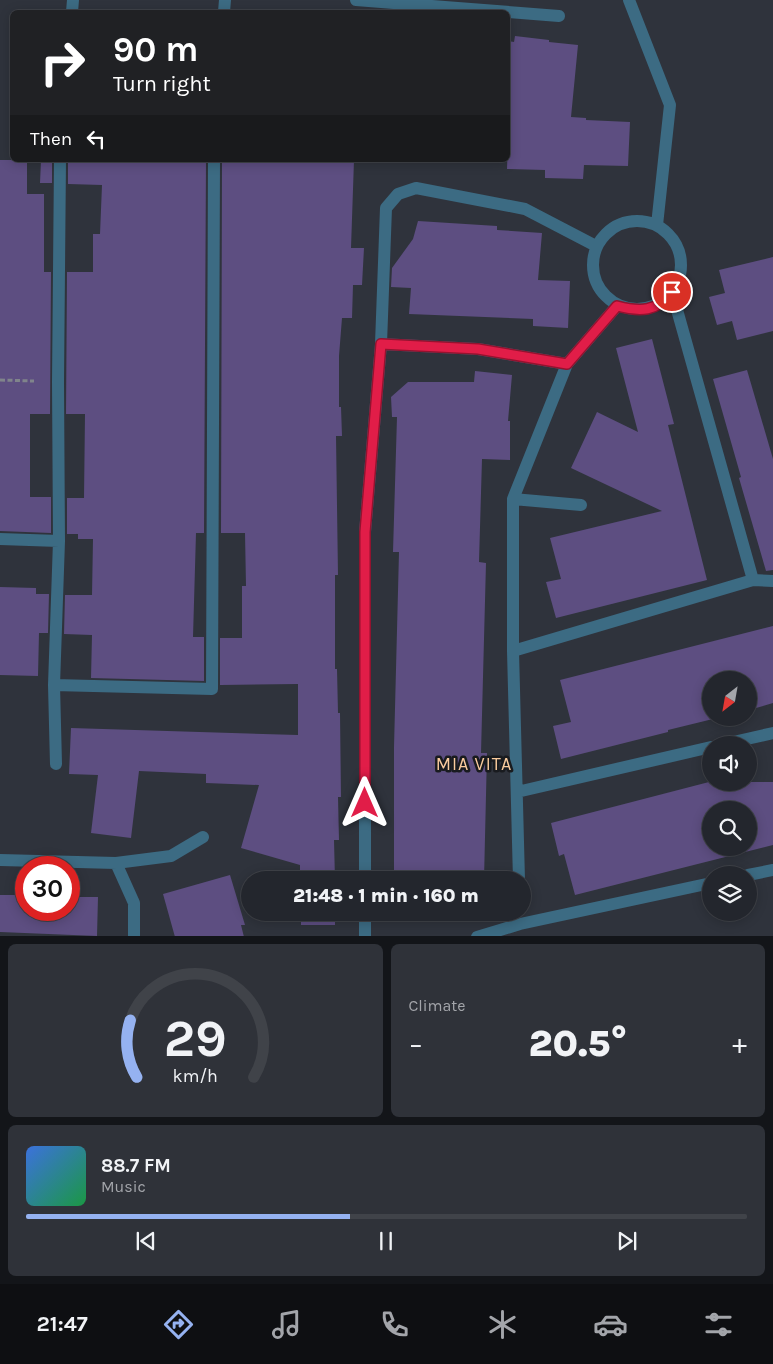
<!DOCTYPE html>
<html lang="en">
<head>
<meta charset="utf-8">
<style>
	:root { --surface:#23262d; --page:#2f3239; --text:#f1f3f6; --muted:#a3a5aa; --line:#404349; --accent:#95b2f1 }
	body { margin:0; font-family:Karla,sans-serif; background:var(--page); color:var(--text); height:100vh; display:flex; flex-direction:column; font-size:19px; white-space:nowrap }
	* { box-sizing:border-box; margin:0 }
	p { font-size:16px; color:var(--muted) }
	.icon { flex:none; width:28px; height:28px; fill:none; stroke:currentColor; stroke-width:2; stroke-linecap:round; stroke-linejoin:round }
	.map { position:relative; height:936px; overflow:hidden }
	.panel { display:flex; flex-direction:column; gap:8px; padding:8px; background:#131519; flex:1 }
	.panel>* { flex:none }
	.top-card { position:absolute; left:10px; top:10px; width:500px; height:152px; border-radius:8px; box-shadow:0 2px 12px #0003,0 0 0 1px var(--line); background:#202124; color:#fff; overflow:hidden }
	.needle { width:32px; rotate:211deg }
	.tools { position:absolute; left:702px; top:671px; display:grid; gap:10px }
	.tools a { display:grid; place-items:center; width:55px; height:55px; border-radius:50%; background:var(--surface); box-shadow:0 2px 12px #0003,0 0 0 1px var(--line); font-size:25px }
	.speed { position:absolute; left:15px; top:856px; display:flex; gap:10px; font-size:25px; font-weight:700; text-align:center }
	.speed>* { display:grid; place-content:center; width:65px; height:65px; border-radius:50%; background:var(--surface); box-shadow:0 2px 12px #0003,0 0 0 1px var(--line); line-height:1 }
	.speed .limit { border:8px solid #d22; background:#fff; color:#111 }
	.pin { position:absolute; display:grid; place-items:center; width:42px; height:42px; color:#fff; margin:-21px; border:2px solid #fff; border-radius:50%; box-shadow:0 1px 5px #0007 }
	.me { position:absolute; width:55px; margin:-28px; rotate:0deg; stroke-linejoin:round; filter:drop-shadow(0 0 4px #0008) }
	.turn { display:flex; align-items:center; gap:18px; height:105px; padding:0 20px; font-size:22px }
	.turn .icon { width:65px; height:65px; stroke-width:2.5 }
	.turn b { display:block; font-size:35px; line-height:42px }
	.then { display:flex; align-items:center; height:48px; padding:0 20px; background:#0003; gap:10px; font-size:19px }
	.big { font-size:38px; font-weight:800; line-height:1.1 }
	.panel .widget { flex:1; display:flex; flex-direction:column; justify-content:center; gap:8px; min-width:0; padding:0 18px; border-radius:8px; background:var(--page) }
	.panel .dial { align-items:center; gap:0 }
	.dial svg { height:130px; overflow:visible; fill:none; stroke:var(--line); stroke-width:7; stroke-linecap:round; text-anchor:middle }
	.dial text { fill:var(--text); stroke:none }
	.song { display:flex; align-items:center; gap:15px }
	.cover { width:60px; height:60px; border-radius:8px; background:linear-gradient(135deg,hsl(220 70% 55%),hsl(140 70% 35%)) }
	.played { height:5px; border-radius:2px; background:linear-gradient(90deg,var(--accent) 45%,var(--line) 45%) }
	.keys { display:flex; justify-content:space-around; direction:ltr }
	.heat { display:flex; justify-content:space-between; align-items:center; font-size:28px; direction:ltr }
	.panel .tiles { flex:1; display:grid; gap:8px; grid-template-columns:1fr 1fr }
	.widget:last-child { grid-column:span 2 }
	.trip { position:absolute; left:241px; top:871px; width:290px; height:50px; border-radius:25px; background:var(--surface); box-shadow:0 2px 12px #0003,0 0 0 1px var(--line); font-weight:800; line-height:50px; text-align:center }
	.tab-bar { display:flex; height:80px; justify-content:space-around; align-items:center; background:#0e0f12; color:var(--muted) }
	.tab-bar .icon { width:35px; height:35px }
	.tab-bar .active { color:var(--accent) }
	.tab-bar b { font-size:22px; color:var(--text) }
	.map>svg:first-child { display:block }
	.building { fill:#5d4e81; fill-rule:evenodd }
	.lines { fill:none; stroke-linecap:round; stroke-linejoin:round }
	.path { stroke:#80848b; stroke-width:3; stroke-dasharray:5 2.5; stroke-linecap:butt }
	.minor { stroke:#3c6b83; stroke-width:12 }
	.route-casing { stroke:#92132f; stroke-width:12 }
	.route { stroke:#e11d48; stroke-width:9 }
	.labels { text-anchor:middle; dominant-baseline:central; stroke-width:5; stroke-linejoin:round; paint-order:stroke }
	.neighbourhood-label { font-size:18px; letter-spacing:1px; fill:#fbcc9e; stroke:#191b1f }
</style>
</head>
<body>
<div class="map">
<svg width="773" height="937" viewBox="0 0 773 937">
	<rect width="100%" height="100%" fill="#2f333c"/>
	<path class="building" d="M 515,36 L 549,40 L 549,42 L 578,45 L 571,117 L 586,118 L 586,120 L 630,122 L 628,166 L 584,165 L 583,179 L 545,178 L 545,170 L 507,169 L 509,108 L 508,108 L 508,41 L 514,42 Z
		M 0,160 L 27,160 L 27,194 L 44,194 L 44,272 L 51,272 L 50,414 L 30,414 L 30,497 L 51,497 L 51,533 L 0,531 Z
		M 41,160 L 52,160 L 52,183 L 40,183 Z
		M 68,160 L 206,160 L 204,533 L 196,533 L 193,637 L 204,637 L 204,681 L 91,678 L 92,635 L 64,634 L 65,595 L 92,595 L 93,539 L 78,539 L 78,534 L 67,534 L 67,498 L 84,498 L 85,414 L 66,414 L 67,272 L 93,272 L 93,234 L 100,234 L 102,185 L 68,184 Z
		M 222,160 L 354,160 L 351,248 L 364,248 L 362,285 L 353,285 L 352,318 L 342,318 L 339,356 L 339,407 L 341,407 L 342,436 L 336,436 L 338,575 L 335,575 L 335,669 L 337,669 L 338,713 L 340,713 L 341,797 L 338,797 L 339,840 L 334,840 L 335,880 L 300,880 L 300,865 L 241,848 L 259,785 L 206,783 L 206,774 L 139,771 L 131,838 L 91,833 L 98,775 L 69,774 L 71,728 L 298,735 L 298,684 L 220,685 L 220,638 L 242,638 L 242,586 L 246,586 L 245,533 L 221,533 Z
		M 418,221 L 497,226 L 497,230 L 542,233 L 538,280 L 570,281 L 568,328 L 533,326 L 533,319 L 409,314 L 411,288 L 391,287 L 392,268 L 413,239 Z
		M 773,257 L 773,331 L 737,340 L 732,321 L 717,325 L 709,297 L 725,293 L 719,270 Z
		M 652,339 L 674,424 L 668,425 L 707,580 L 556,618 L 546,582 L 561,579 L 550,538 L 662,511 L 571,468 L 597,412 L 638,432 L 616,348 Z
		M 747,370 L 773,459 L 773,570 L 766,571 L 739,478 L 741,477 L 713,379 Z
		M 475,371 L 512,375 L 508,421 L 510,421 L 510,460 L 482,459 L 479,562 L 486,563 L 481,753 L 487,753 L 484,880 L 394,880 L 394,747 L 399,552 L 393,552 L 397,417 L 392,417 L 391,397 L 408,382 L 474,382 Z
		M 0,587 L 36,588 L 36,594 L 49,594 L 48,633 L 39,633 L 38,676 L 0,675 Z
		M 773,626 L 773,703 L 749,710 L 749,680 L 711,680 L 711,718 L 717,718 L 668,730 L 668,732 L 561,759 L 553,726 L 571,722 L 560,680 Z
		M 709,782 L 773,782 L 773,845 L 575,895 L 564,854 L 559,856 L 551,823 ZM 711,810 L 749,810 L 749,848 L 711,848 Z
		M 230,875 L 245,925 L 241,925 L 244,937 L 175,937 L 163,894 Z
		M 0,895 L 26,895 L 26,910 L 69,910 L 69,897 L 98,897 L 97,936 L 0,932 Z
		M 301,912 L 335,912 L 335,925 L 301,925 Z"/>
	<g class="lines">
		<path class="path" d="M 0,380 L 34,381"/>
		<path class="minor" d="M 356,0 L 559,16
			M 629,0 L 670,105 L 657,225
			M 72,12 L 73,0
			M 224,12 L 225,0
			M593 265a44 44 0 1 1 88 0a44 44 0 1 1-88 0Z
			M 672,292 L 753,580
			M 381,344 L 478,349 L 567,364
			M 513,499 L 581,505
			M 0,539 L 59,541
			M 513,651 L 753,580 L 773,581
			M 54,685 L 212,689 L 214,160
			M 720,745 L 773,733
			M 56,764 L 54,685 L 59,541 L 58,382 L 60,160
			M 517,792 L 711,747
			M 0,860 L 116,863 L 171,856 L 203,837
			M 116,863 L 134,903 L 134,937
			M 748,875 L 773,870
			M 365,880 L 365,532 L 381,344 L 386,208 L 398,194 L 416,188 L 525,209 L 596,246
			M 519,880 L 513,651 L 513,499 L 567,364 L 617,306
			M 365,937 L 365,912
			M 477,937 L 520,924 L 711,883"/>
	</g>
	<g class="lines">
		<defs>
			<path id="route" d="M 365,803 L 365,532 L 381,344 L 478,349 L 567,364 L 617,306 C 640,312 657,312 672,292"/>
		</defs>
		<use href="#route" class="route-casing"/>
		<use href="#route" class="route"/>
	</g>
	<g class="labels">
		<g class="neighbourhood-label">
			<text x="474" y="764">MIA VITA</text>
		</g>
	</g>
</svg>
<div class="tools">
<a><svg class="needle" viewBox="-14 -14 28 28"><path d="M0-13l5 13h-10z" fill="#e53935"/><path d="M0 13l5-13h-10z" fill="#a3a5aa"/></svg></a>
<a><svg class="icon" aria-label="sound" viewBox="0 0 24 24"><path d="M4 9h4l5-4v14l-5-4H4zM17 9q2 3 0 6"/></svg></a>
<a><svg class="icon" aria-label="search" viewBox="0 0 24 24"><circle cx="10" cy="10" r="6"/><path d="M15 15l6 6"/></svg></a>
<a><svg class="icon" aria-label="layers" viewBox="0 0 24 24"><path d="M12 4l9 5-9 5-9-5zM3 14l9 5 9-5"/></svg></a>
</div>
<div class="speed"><div class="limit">30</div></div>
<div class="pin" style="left:672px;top:292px;background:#d93025"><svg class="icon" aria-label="arrive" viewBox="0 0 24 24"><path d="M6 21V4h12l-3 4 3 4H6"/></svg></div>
<svg class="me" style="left:365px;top:803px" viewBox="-20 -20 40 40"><path d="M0-17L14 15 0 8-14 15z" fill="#e11d48" stroke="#fff" stroke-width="4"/></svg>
<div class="trip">21:48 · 1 min · 160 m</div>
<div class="top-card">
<div class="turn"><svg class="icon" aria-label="right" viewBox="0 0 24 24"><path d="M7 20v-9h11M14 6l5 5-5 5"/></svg><div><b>90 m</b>Turn right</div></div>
<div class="then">Then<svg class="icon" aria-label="left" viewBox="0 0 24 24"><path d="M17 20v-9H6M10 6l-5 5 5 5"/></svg></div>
</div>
</div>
<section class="panel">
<div class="tiles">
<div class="widget dial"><svg viewBox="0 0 100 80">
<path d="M14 69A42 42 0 1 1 86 69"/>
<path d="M14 69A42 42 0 0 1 10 34" stroke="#95b2f1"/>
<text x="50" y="56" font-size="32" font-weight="700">29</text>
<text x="50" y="72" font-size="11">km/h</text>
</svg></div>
<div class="widget"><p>Climate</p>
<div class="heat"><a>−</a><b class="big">20.5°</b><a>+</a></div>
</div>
<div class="widget">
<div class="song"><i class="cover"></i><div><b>88.7 FM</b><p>Music</p></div></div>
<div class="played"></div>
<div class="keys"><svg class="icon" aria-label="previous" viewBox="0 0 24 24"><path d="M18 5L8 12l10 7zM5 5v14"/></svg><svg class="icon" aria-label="pause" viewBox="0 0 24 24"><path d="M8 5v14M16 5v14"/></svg><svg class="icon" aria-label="next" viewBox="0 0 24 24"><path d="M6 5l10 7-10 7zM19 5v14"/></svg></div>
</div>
</div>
</section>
<nav class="tab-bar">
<b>21:47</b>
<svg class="icon active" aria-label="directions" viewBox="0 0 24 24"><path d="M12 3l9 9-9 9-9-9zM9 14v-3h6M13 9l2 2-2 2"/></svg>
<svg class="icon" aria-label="music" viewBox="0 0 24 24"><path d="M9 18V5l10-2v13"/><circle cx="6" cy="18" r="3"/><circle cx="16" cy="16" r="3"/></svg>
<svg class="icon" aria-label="phone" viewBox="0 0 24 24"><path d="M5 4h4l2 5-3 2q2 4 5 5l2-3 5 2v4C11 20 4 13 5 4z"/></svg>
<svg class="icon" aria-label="climate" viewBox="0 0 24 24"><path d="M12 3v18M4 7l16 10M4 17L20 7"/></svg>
<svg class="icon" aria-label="car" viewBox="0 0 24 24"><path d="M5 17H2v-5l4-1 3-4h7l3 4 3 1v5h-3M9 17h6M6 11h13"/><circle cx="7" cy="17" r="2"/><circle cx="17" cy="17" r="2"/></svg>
<svg class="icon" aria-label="filters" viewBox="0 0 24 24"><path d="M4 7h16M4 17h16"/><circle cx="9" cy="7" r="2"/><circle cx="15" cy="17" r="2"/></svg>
</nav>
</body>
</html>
